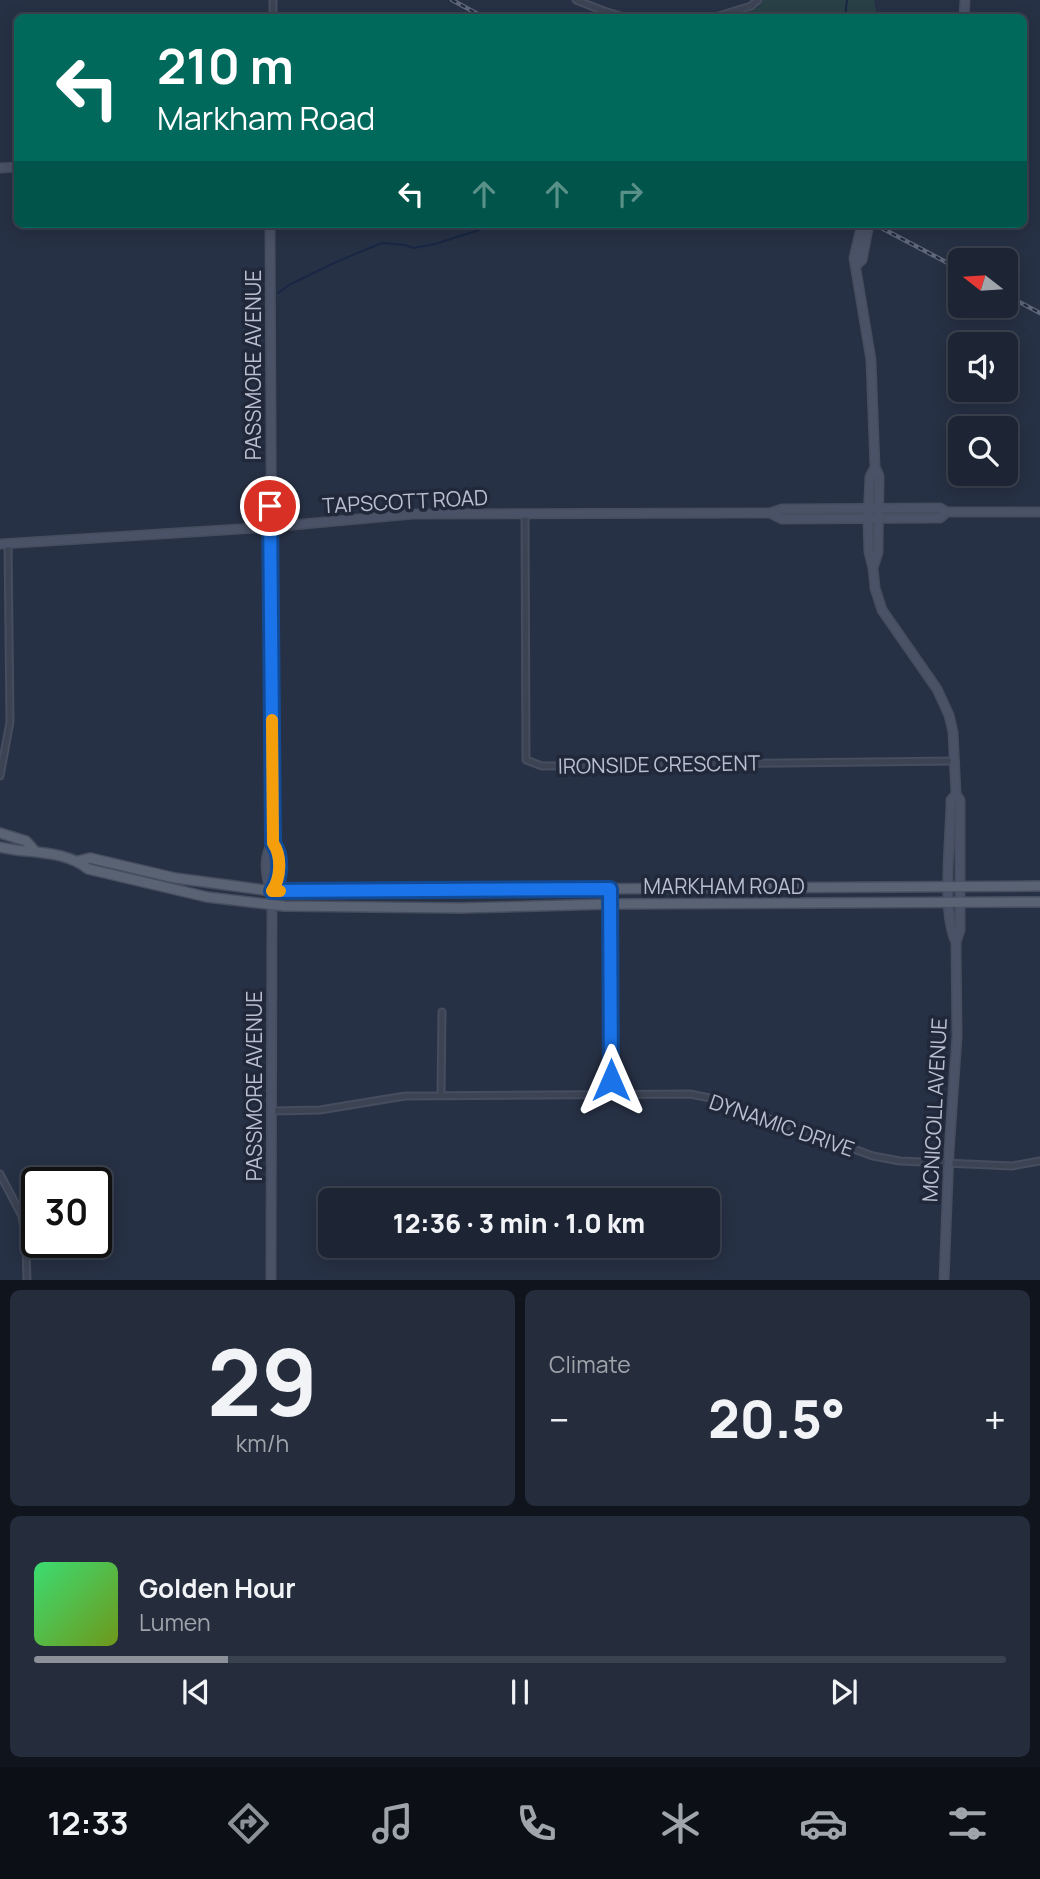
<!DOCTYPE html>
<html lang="en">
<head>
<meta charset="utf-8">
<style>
	:root { --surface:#1d2534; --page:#252d3c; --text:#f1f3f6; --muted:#a0a5ac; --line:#3b424f; --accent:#8c9099 }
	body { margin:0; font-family:Manrope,sans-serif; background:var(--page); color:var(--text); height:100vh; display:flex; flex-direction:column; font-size:26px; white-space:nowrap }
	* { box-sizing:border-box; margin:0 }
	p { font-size:23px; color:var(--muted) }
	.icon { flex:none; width:38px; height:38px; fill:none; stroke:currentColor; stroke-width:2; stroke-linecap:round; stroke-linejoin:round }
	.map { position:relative; height:1280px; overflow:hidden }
	.drawer { display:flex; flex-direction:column; gap:10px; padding:10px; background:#10141d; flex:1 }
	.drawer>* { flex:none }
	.guide { position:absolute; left:14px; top:14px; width:1013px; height:214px; border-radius:10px; box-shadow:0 4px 18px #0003,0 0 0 2px var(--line); background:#00695c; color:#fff; overflow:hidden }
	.needle { width:46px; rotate:287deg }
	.controls { position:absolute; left:948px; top:248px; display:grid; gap:14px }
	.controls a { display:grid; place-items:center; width:70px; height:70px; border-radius:10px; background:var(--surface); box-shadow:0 4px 18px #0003,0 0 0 2px var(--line); font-size:35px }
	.speed { position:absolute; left:21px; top:1167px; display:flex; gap:14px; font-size:35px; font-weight:700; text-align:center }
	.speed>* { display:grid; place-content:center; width:91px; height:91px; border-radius:50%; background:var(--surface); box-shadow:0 4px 18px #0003,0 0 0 2px var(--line); line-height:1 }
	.speed .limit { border:4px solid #111; border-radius:10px; background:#fff; color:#111 }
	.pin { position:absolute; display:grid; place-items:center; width:60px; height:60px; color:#fff; margin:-30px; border:4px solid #fff; border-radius:50%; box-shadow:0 2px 7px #0007 }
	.me { position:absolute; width:77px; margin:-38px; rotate:0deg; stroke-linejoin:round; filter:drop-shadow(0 0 5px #0008) }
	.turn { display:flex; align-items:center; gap:24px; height:147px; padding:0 28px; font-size:32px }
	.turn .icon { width:91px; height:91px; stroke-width:2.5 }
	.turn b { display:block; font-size:49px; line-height:60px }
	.lanes { display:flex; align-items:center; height:66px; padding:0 28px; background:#0003; justify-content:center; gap:35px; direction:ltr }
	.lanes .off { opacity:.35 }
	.big { font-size:52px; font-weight:800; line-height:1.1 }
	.drawer .widget { flex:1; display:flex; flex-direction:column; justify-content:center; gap:10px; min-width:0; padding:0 24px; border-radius:10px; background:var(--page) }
	.drawer .dial { align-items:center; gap:0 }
	.dial b { font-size:91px; line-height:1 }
	.song { display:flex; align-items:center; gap:21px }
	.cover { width:84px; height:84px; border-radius:10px; background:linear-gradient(135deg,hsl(140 70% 55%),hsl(80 70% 35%)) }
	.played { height:7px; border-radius:4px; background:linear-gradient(90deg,var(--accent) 20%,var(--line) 20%) }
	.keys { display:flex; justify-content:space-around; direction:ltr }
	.heat { display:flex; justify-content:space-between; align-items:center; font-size:38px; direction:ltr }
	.drawer .tiles { flex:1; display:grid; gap:10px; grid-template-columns:1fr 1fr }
	.widget:last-child { grid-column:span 2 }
	.trip { position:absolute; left:318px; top:1188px; width:402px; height:70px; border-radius:10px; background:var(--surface); box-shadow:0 4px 18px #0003,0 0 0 2px var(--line); font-weight:800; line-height:70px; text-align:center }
	.menu { display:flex; height:112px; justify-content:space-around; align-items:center; background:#0c0f15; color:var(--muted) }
	.menu .icon { width:49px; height:49px }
	.menu .on { color:var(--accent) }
	.menu b { font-size:32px; color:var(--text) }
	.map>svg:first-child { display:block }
	.green { fill:#294046 }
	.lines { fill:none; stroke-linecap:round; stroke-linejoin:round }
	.stream { stroke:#192744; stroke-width:2 }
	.street-casing { stroke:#454d5e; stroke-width:9 }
	.secondary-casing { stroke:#454d5e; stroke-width:11 }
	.primary-casing { stroke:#454d5e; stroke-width:12 }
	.street { stroke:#3c4454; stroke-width:5 }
	.secondary { stroke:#4a5267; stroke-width:8 }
	.primary { stroke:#5a6374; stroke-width:9 }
	.rail-casing { stroke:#5e677b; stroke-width:4.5 }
	.rail { stroke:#20283a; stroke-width:2; stroke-dasharray:5; stroke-linecap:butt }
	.route-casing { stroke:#114b97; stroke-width:18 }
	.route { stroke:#1a73e8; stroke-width:12 }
	.slow { stroke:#f59e0b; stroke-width:12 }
	.labels { text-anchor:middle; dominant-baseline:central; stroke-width:7; stroke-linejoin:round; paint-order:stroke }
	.street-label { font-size:21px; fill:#b9bfce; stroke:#20283a }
</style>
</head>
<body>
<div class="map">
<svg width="1040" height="1281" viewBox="0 0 1040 1281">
	<rect width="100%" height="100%" fill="#273145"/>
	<path class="green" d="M 763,0 L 874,0 L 877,17 L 740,17 L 739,15 L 759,7 Z"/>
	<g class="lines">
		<path class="stream" d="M 845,18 L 847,0
			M 278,293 L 289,285 L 336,262 L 382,243 L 405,245 L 413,248 L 435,244 L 498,224"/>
		<defs>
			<path id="street" d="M 273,0 L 273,18
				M 576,0 L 604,11 L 627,18
				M 712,18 L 751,6 L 758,0
				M 525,514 L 526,760 L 542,766 L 955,761
				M 0,776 L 10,722 L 8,544
				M 610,889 L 611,1094
				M 441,1095 L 442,1012
				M 272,1111 L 320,1110 L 405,1096 L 690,1094 L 715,1099 L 873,1156 L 900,1161 L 1012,1166 L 1040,1161
				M 0,1174 L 22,1216 L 26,1245 L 27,1281"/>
			<path id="secondary" d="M 964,18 L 965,0
				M 0,168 L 18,167
				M 270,224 L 273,843 C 282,856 281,878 272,891
				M 862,224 L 854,258 L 871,360 L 875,467 L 879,476 L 878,552 L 873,568
				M 856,265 L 862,260 L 869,224
				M 875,467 L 870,477 L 868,520 L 869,552 L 873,568 L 875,588 L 882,610 L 937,689 L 949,715 L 953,732 L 956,794 L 960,800 L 960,930 L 956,942 L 957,1037 L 949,1152 L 944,1281
				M 770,513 L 782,519 L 940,518 L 947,512
				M 0,544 L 271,527 L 413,514 L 770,513 L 782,509 L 940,508 L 947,512 L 1040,512
				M 956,794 L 951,800 C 951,835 941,913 956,942
				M 271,1281 L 272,891 C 265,878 263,855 273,843"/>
			<path id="primary" d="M 0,833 L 26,841 L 34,850
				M 0,847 C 28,854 64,849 88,869 L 207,897 L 284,906 L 460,908 L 610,904 L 1040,902
				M 78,861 L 90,858 L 175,878 L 272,891 L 1040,886"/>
		</defs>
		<use href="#street" class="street-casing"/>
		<use href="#secondary" class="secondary-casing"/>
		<use href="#primary" class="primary-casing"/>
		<use href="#street" class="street"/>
		<use href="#secondary" class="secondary"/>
		<use href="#primary" class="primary"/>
		<defs>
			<path id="rail" d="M 452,0 L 485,18
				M 874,224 L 961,270
				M 1006,295 L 1040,313"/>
		</defs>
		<use href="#rail" class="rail-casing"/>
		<use href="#rail" class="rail"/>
	</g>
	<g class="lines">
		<defs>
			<path id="route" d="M 270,506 L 273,843 C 282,856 281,878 272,891 L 610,889 L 611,1080"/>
		</defs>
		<use href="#route" class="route-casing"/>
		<use href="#route" class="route"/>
		<path class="slow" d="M 272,720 L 273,843 C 282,856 281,878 272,891 L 280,891"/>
	</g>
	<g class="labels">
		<g class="street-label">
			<text transform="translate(253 365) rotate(-90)">PASSMORE AVENUE</text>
			<text transform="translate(405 501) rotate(-3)">TAPSCOTT ROAD</text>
			<text transform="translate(659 764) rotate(-1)">IRONSIDE CRESCENT</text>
			<text x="724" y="886">MARKHAM ROAD</text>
			<text transform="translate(254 1086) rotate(-90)">PASSMORE AVENUE</text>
			<text transform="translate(934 1110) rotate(-87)">MCNICOLL AVENUE</text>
			<text transform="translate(782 1125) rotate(19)">DYNAMIC DRIVE</text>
		</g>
	</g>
</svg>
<div class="controls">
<a><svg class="needle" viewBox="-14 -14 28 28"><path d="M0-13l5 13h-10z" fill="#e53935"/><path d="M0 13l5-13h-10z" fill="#a0a5ac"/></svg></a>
<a><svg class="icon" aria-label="sound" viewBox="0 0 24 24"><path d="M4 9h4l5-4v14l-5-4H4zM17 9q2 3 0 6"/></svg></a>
<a><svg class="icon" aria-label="search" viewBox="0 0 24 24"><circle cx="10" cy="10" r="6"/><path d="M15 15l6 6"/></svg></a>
</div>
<div class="speed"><div class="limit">30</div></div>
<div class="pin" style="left:270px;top:506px;background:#d93025"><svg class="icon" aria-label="arrive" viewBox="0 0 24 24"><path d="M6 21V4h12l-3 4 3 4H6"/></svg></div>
<svg class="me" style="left:611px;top:1080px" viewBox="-20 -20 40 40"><path d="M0-17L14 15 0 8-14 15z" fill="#1a73e8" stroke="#fff" stroke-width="4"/></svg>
<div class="trip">12:36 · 3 min · 1.0 km</div>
<div class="guide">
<div class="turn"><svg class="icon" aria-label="left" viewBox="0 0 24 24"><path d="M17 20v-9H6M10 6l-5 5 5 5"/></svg><div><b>210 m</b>Markham Road</div></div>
<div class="lanes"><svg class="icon" aria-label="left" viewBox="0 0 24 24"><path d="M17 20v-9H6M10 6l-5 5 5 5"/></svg><svg class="icon off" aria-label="ahead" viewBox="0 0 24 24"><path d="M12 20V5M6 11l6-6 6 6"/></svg><svg class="icon off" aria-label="ahead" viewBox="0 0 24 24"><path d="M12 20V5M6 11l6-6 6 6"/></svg><svg class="icon off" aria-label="right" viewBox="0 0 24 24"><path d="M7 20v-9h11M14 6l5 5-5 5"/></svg></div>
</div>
</div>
<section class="drawer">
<div class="tiles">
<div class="widget dial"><b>29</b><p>km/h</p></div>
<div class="widget"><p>Climate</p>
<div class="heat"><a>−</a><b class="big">20.5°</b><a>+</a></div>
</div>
<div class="widget">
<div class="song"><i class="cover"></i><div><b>Golden Hour</b><p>Lumen</p></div></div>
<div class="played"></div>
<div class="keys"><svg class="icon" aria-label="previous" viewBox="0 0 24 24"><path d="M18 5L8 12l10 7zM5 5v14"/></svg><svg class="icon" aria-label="pause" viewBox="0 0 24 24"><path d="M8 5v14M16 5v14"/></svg><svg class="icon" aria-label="next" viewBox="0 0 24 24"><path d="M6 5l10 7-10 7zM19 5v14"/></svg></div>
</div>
</div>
</section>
<nav class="menu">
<b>12:33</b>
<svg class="icon on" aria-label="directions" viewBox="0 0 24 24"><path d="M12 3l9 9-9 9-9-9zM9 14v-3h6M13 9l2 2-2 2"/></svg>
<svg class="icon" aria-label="music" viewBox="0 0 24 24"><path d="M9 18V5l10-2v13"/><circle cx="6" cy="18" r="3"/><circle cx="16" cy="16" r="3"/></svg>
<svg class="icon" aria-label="phone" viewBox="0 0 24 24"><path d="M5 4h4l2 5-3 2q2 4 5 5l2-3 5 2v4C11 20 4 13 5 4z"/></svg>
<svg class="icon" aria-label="climate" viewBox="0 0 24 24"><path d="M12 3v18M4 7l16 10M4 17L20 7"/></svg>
<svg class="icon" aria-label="car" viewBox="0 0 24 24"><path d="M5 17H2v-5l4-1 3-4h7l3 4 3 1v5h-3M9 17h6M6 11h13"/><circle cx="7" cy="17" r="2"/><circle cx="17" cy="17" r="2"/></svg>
<svg class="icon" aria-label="filters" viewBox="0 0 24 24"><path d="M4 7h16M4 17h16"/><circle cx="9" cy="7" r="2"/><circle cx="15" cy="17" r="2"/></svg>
</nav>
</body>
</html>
